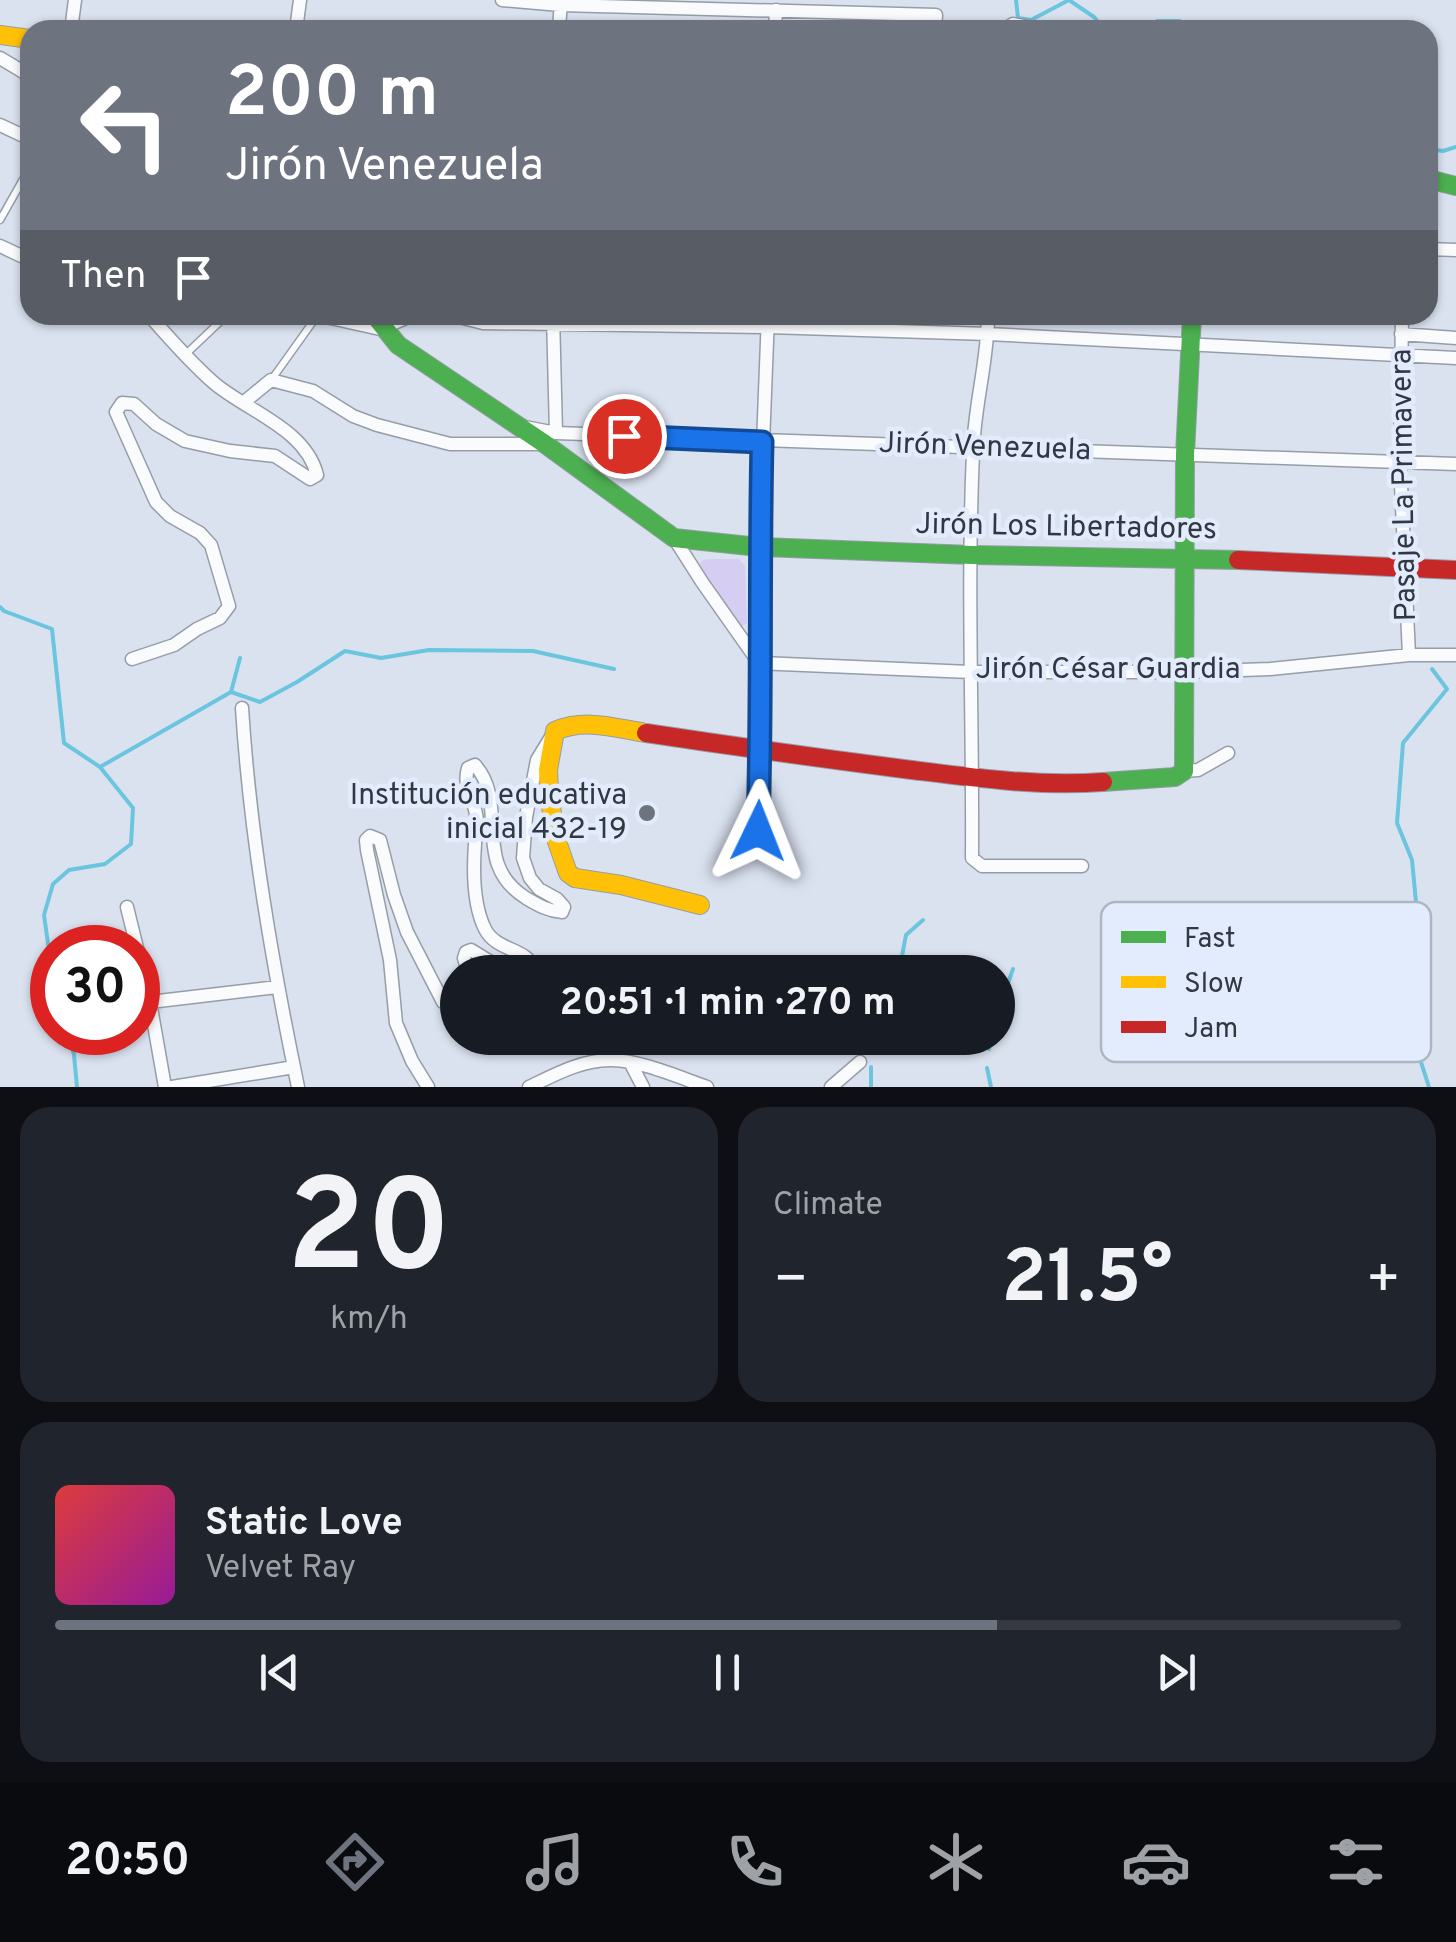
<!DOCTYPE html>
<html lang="en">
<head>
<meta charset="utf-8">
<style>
	:root { --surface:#171b24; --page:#20242c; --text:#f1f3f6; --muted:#9ea1a6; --line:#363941; --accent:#6d747f }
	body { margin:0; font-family:Overpass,sans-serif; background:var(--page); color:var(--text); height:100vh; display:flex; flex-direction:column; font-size:38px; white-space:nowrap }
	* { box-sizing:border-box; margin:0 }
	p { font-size:32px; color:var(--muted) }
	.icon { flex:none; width:55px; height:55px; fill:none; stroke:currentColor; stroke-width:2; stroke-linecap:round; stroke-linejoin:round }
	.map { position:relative; height:1087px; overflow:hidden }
	.details { display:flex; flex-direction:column; gap:20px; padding:20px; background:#0d0f14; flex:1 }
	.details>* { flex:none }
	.guide { position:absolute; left:20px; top:20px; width:1418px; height:305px; border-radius:30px; box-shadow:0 2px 8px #0004; background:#6d747f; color:#fff; overflow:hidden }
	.speed { position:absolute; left:30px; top:925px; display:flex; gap:20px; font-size:50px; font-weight:700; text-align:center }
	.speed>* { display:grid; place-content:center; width:130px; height:130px; border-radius:50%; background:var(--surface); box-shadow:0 2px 8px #0004; line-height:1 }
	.speed .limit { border:15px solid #d22; background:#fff; color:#111 }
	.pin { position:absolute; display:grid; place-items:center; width:85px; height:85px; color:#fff; margin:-42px; border:5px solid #fff; border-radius:50%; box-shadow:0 2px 10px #0007 }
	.me { position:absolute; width:110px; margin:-55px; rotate:2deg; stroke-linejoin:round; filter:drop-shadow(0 0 8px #0008) }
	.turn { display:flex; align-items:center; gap:35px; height:210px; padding:0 40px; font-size:45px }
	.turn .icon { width:130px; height:130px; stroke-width:2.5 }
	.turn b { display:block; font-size:70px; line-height:85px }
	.then { display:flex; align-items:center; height:95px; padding:0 40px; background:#0003; gap:20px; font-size:38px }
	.big { font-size:75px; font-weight:700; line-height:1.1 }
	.details .tile { flex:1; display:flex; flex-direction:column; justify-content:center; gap:15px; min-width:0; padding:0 35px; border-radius:30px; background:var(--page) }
	.details .dial { align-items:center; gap:0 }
	.dial b { font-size:130px; line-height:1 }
	.song { display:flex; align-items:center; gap:30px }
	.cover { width:120px; height:120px; border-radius:15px; background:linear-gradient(135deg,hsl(0 70% 55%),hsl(300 70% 35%)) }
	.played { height:10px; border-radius:5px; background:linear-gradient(90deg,var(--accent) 70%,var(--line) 70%) }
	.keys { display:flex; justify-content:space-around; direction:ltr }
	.heat { display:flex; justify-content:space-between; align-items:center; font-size:55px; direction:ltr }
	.details .tiles { flex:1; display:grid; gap:20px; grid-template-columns:1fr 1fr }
	.tile:last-child { grid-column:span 2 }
	.trip { position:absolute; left:440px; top:955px; width:575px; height:100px; border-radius:50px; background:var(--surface); box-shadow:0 2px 8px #0004; font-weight:700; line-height:100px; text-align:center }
	.dock { display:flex; height:160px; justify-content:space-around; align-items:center; background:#090b0e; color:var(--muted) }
	.dock .icon { width:70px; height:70px }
	.dock .current { color:var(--accent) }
	.dock b { font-size:45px; color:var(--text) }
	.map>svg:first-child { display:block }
	.green { fill:#d6cdf3 }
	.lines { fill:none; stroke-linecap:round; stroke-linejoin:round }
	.stream { stroke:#6bc5df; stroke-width:4 }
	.lane-casing { stroke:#969da7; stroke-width:9 }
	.street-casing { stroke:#969da7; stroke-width:15 }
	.fast-casing { stroke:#969da7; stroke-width:20 }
	.slow-casing { stroke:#969da7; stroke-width:20 }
	.jam-casing { stroke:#969da7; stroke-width:20 }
	.lane { stroke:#f9fbfd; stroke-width:6 }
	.street { stroke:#f9fbfd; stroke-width:12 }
	.fast { stroke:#4caf50; stroke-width:18 }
	.slow { stroke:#ffc107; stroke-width:18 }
	.jam { stroke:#c62828; stroke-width:18 }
	.route-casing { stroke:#114b97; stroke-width:25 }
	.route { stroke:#1a73e8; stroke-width:18 }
	.poi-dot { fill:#6d747f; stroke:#e3ecfc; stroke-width:4 }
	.labels { text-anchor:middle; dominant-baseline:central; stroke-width:9; stroke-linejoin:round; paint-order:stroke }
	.street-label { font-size:30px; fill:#323842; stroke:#e3ecfc }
	.poi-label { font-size:30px; fill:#323842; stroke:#e3ecfc; text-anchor:end }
	.key { fill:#e3ecfc; stroke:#aeb6c4; stroke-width:2.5 }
	.key-label { font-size:28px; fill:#323842 }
</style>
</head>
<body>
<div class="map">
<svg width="1456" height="1087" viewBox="0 0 1456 1087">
	<rect width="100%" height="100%" fill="#dae2f0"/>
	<path class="green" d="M 708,559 L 739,559 L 745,566 L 747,623 L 740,627 L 696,568 L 703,560 Z"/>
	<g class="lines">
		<path class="stream" d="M 1016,0 L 1018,18 L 1031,20 L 1069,0
			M 1069,0 L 1094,17 L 1105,30
			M 1141,30 L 1157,21 L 1180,21 L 1184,30
			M 1428,149 L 1443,151 L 1456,147
			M 0,607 L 4,611 L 52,629 L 64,743 L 100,767 L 133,808 L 131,844 L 105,864 L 69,870 L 53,884 L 44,915 L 52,972
			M 231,692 L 240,658
			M 100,767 L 231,692 L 260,702 L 297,682 L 345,651 L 381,658 L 429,650 L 533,651 L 614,669
			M 899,972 L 906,935 L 923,920
			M 998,1011 L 1013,969
			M 68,1032 L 74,1055 L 77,1087
			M 872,1048 L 872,1038
			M 989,1049 L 990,1038
			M 987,1068 L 991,1087
			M 871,1087 L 871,1067
			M 1429,1087 L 1412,1034 L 1397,973 L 1416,902 L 1412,860 L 1397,823 L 1403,743 L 1447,689 L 1432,669"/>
		<defs>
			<path id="lane" d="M 0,220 L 30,167
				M 186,354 L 227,315
				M 272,379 L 317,316"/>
			<path id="street" d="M 502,0 L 560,5 L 936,15 L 935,30
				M 71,30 L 75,0
				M 296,30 L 300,0
				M 559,30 L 561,0
				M 775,30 L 776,10
				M 1004,30 L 1013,24 L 1045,30
				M 0,58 L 30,76
				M 0,125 L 30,139
				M 0,246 L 30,260
				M 1428,249 L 1456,250
				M 317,315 L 380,329 L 413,315
				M 451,315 L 483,323 L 768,327 L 988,334 L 1456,358
				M 553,315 L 556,433
				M 988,315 C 988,361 974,406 973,452 C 967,587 973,723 972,858 L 982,866 L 1082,866
				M 1402,315 L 1400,463 L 1409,655
				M 1401,334 L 1456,338
				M 243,403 L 271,380 L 313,391 L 353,416 L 377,425 L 450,444 L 542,444
				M 525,427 L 556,433 L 1456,464
				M 674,538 L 702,582 L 759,663 L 970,672 L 1185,672 L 1270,669 L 1409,655 L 1456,655
				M 132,659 L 174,645 L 197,629 L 220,618 L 229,606 L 211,545 L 200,533 L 170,516 L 156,502 L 116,412 L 122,403 L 134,404 L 156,424 L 185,441 L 230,451 L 275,456 L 310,479 L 317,475 C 306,429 247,411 214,383 C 191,363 169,338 149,315
				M 242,708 C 250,835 272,962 298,1087
				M 1184,771 L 1198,770 L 1228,753
				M 758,831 L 760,751 L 759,547 L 768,315
				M 127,907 L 137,948
				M 138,950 L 150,1002 L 277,987
				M 468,972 L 464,958 L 466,952 L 471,950 L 507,972
				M 534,972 C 531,947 497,953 485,929 C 473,905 473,871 475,844 C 475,837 477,828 477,821 C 476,801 462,788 468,768 L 475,765 C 510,805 470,863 526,898 C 538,905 548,911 562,912 L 564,907 L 557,899 L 539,889 L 530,878 L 523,858 L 526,817 L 537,760 L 551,737
				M 150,1002 L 165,1087
				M 630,1062 L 643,1087
				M 172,1087 L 294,1067
				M 428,1087 L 412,1061 L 396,1023 L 390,960 L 367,850 L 366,840 L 370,836 L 380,840 L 394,895 L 407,932 L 443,1002 L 458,1010
				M 529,1087 C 554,1075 581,1060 610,1060 C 637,1059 681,1078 707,1087
				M 831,1087 L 860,1062"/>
			<path id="fast" d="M 1428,179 L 1456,186
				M 374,315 L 398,345 L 545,444 L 674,538 L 759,547 L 972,555 L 1238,560
				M 1103,782 L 1175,777 L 1184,771 L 1185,454 L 1192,315"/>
			<path id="slow" d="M 0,35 L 30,39
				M 646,733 C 615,728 585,718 555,731 L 548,770 L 549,791 L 555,836 L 568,873 L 575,878 L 621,885 L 700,905"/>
			<path id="jam" d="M 1238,560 L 1456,570
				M 646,733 C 732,746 818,758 904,769 C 969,777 1037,787 1103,782"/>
		</defs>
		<use href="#lane" class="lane-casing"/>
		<use href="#street" class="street-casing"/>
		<use href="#fast" class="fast-casing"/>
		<use href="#slow" class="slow-casing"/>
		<use href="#jam" class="jam-casing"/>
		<use href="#lane" class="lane"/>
		<use href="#street" class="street"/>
		<use href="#fast" class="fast"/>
		<use href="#slow" class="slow"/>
		<use href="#jam" class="jam"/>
	</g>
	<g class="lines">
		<defs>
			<path id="route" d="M 624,436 L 762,442 C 759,571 762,701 758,831"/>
		</defs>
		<use href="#route" class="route-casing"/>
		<use href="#route" class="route"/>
	</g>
	<circle class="poi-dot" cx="647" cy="813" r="10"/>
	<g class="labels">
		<g class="street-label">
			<text transform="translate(985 448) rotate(2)">Jirón Venezuela</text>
			<text transform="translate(1405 485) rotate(-91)">Pasaje La Primavera</text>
			<text transform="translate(1066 528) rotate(1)">Jirón Los Libertadores</text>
			<text x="1108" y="670">Jirón César Guardia</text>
		</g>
		<g class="poi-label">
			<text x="627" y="796">Institución educativa<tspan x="627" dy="34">inicial 432-19</tspan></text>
		</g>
	</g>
	<rect x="1101" y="902" width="330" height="160" rx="15" class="key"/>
	<rect x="1121" y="931" width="45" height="12" fill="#4caf50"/>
	<rect x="1121" y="976" width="45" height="12" fill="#ffc107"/>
	<rect x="1121" y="1021" width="45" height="12" fill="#c62828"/>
	<g class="key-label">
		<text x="1184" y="947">Fast</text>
		<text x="1184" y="992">Slow</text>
		<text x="1184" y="1037">Jam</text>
	</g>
</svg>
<div class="speed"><div class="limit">30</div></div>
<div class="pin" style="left:624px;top:436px;background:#d93025"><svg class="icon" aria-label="arrive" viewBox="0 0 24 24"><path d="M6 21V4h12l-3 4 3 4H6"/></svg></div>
<svg class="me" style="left:758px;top:831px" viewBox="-20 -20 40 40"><path d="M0-17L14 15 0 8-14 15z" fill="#1a73e8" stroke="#fff" stroke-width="4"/></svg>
<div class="trip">20:51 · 1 min · 270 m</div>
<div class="guide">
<div class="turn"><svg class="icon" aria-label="left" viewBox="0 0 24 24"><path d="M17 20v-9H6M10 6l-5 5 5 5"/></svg><div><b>200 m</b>Jirón Venezuela</div></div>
<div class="then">Then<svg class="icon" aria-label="arrive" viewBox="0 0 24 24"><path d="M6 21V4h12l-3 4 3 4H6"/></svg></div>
</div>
</div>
<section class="details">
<div class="tiles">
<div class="tile dial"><b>20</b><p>km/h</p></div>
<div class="tile"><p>Climate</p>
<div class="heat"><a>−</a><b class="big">21.5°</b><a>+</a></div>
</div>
<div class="tile">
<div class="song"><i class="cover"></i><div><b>Static Love</b><p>Velvet Ray</p></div></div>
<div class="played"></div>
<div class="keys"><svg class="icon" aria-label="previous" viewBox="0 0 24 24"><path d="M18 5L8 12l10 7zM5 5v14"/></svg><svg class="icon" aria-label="pause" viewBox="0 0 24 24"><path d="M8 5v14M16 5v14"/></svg><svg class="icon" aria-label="next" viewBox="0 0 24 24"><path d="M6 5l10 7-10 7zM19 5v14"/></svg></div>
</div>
</div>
</section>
<nav class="dock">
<b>20:50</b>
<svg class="icon current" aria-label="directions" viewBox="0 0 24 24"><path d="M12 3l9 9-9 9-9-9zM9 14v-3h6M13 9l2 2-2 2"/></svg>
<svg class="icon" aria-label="music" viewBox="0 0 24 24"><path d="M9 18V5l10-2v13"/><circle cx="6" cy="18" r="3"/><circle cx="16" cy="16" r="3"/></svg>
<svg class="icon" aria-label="phone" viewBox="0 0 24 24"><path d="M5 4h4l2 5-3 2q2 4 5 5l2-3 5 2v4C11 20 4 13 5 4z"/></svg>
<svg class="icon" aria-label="climate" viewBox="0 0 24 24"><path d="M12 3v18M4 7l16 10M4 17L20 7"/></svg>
<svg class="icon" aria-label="car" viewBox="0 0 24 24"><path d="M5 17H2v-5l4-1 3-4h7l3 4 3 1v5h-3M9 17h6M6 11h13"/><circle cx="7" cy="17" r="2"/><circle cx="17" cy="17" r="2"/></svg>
<svg class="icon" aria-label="filters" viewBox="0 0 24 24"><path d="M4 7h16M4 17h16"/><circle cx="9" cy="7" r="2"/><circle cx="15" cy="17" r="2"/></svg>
</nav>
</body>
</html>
